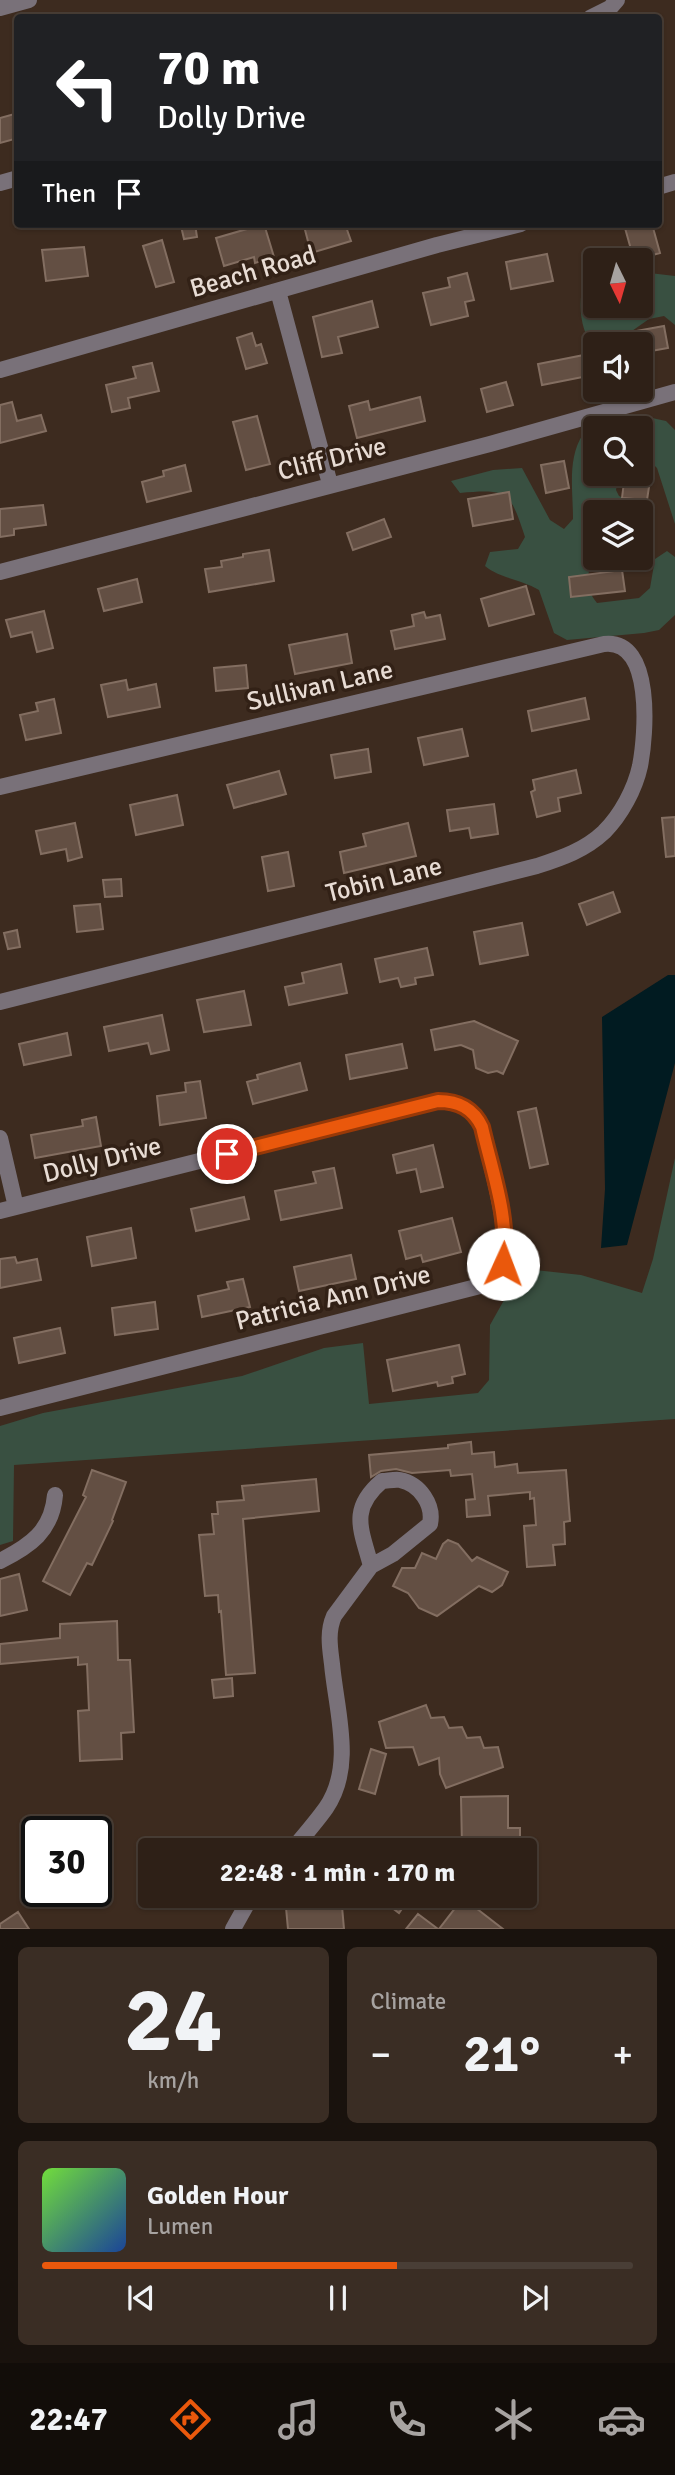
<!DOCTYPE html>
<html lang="en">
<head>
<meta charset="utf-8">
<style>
	:root { --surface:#2e2017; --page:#3a2d24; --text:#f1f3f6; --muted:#a7a3a1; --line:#493e36; --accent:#ea580c }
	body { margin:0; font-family:Signika,sans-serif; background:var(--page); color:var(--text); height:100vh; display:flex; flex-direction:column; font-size:26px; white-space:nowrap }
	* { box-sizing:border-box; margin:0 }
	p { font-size:23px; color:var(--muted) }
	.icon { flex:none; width:38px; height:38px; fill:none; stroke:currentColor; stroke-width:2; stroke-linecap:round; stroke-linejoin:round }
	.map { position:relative; height:1929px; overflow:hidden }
	.details { display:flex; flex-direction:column; gap:18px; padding:18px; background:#19120d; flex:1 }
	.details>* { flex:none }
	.hud { position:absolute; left:14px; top:14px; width:648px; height:214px; border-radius:7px; box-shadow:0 2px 5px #0004,0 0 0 2px var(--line); background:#202124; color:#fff; overflow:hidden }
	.needle { width:46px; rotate:175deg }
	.tools { position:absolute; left:583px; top:248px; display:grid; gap:14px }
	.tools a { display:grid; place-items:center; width:70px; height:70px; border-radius:7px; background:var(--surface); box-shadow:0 2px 5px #0004,0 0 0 2px var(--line); font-size:35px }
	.speed { position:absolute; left:21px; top:1816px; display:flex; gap:14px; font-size:35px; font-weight:700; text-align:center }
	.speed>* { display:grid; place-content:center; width:91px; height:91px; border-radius:50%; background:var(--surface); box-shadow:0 2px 5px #0004,0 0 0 2px var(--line); line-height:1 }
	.speed .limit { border:4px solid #111; border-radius:10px; background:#fff; color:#111 }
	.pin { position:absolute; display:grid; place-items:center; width:60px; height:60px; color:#fff; margin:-30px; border:4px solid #fff; border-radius:50%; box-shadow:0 2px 7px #0007 }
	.me { position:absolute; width:77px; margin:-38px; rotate:2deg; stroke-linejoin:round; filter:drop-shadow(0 0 5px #0008) }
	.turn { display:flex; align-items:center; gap:24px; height:147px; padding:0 28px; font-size:32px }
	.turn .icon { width:91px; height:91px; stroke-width:2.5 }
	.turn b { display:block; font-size:49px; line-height:60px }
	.then { display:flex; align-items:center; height:66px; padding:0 28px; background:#0003; gap:14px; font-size:26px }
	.big { font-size:52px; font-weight:800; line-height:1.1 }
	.details .widget { flex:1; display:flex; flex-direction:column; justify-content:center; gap:10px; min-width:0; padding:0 24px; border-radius:10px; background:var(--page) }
	.details .dial { align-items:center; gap:0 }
	.dial b { font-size:91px; line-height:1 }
	.song { display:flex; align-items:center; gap:21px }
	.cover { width:84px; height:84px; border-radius:10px; background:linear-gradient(135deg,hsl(100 70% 55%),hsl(220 70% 35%)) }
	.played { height:7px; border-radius:4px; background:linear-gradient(90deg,var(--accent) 60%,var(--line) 60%) }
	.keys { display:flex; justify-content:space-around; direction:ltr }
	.heat { display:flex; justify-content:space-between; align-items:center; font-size:38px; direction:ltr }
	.details .tiles { flex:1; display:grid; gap:18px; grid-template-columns:1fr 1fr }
	.widget:last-child { grid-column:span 2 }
	.trip { position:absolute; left:138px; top:1838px; width:399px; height:70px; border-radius:7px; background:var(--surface); box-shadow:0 2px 5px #0004,0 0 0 2px var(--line); font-weight:800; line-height:70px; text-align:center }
	.tabs { display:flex; height:112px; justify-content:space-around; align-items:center; background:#120d09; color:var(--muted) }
	.tabs .icon { width:49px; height:49px }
	.tabs .on { color:var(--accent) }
	.tabs b { font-size:32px; color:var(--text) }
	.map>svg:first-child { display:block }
	.green { fill:#395041 }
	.water { fill:#011b21 }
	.building { fill:#634f43; stroke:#836e61; stroke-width:2 }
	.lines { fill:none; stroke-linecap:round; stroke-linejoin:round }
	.minor { stroke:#797179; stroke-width:16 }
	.route-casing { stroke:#983908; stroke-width:18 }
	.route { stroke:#ea580c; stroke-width:12 }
	.labels { text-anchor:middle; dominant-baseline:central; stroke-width:7; stroke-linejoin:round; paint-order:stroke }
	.street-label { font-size:26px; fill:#e8dcd4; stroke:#322116 }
</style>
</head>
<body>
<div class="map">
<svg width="675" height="1929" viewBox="0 0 675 1929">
	<rect width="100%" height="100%" fill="#3d2b1f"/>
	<path class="green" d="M 641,272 L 675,276 L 675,325 L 664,316 L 649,319 L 612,345 L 595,345 L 595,350 C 579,329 578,304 584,279 L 595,273 L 595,306 L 640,306 Z
		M 652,418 L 666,421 L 675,430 L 675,524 L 657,468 L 647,458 L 641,458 L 640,429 L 600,429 L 623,422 Z
		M 595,430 L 595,474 L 619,474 L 616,490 L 619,496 L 647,509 L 651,542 L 641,546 L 640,513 L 595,513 L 595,558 L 606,558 L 592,563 C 585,580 586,589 597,603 L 639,598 L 650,588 L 655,559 L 667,551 L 675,557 L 675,615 L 659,630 L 644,633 L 567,640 L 554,633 L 539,590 C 521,579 501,579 485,566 L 490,552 L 518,549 L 525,537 C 510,491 508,489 460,493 L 451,481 L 493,470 L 522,468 L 550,520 L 564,529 L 573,519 C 573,490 567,459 583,434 Z
		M 675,1158 L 675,1419 L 14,1465 L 13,1541 L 0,1545 L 0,1426 L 43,1413 L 242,1376 L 324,1348 L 363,1343 L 369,1404 L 478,1393 L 489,1380 L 490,1325 L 508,1293 L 535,1270 L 581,1275 L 642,1293 L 653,1259 Z"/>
	<path class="water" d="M 668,975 L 675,975 L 675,1063 L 627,1245 L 601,1248 L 605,1189 L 602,1017 Z"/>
	<path class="building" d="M 18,113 L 18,138 L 0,143 L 0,118 Z
		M 195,224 L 197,237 L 184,239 L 181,226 Z
		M 264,224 L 274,257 L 255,263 L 254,257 L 224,266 L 216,238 Z
		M 311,224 L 345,224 L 351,241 L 311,253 L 304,226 Z
		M 640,224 L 652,224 L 660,253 L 634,260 L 625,228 Z
		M 162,240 L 174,282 L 156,287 L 143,246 Z
		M 84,247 L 88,276 L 46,281 L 42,250 Z
		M 547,254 L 553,281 L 511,289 L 506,262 Z
		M 467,273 L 474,300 L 465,302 L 468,316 L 431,325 L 423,293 L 450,287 L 448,278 Z
		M 372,301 L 378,327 L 338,337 L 342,353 L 322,357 L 313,317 Z
		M 664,326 L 668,348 L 640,353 L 640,345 L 598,345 L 598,338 Z
		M 252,333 L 256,346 L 261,344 L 267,363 L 246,369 L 237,338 Z
		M 589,354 L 593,375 L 542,385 L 538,364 Z
		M 152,363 L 159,391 L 128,398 L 130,408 L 112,412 L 106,385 L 136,378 L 133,367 Z
		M 506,382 L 513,405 L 487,412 L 481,389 Z
		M 420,397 L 425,421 L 357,438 L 349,406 L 368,401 L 370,410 Z
		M 12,402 L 17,421 L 41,415 L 46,431 L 0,443 L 0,405 Z
		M 257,416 L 270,464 L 246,470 L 233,422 Z
		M 564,461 L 569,488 L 546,493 L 541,465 Z
		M 185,465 L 191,491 L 147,502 L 142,482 L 164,476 L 163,471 Z
		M 625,474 L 651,474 L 647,500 L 622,498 Z
		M 509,492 L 513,519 L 473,526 L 468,499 Z
		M 43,505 L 46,525 L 14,529 L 14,535 L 0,537 L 0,509 Z
		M 384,519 L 391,537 L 353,550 L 347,533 Z
		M 269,550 L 274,581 L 209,592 L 205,569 L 222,567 L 221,561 L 243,557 L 243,554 Z
		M 622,570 L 625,591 L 571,597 L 569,577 Z
		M 137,579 L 142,602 L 104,611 L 98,589 Z
		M 526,586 L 534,614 L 489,626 L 481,599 Z
		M 44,611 L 53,648 L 37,652 L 32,632 L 11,637 L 6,620 Z
		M 424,612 L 426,618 L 440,615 L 445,639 L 395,649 L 391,631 L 414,626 L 412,615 Z
		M 347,634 L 352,663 L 295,674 L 289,645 Z
		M 246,665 L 248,688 L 216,691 L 214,668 Z
		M 126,680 L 128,690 L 156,684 L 160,707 L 108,717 L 101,685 Z
		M 585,698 L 589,719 L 532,731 L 528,711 Z
		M 54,699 L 61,733 L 26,740 L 20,715 L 38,711 L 36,703 Z
		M 462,729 L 468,756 L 424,765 L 418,738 Z
		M 368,749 L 371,772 L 335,778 L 331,755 Z
		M 576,770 L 581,793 L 558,798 L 560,811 L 537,817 L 531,792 L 535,790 L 533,780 Z
		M 279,771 L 286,794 L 234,808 L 227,785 Z
		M 177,795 L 183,825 L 136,835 L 130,805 Z
		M 494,804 L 498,834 L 471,838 L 469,828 L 450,831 L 447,810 Z
		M 675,817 L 675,856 L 666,857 L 662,818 Z
		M 75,823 L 82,857 L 68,861 L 66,849 L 41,854 L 36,831 Z
		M 408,823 L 416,856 L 344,873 L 340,852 L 366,846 L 363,834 Z
		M 288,852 L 294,886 L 268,891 L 262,857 Z
		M 121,879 L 122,896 L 105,897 L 103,880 Z
		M 613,892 L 620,912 L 587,925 L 579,904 Z
		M 100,904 L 103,929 L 77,932 L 74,906 Z
		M 522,923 L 528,955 L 480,964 L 474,932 Z
		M 17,930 L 20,947 L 8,949 L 4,933 Z
		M 427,948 L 433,975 L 415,978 L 416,984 L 401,987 L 398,978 L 380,982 L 375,959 Z
		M 341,964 L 347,993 L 289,1005 L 285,987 L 304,983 L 302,973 Z
		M 244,991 L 251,1025 L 204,1032 L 197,1000 Z
		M 162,1015 L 169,1050 L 151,1054 L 148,1043 L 109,1051 L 104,1027 Z
		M 474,1021 L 518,1041 L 503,1074 L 497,1071 L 488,1073 L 476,1068 L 473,1050 L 461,1045 L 435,1050 L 431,1030 Z
		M 67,1033 L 71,1055 L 24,1065 L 19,1044 Z
		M 402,1044 L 407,1068 L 350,1079 L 346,1055 Z
		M 300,1063 L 307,1090 L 253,1104 L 247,1082 L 258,1079 L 257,1075 Z
		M 200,1081 L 206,1118 L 160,1125 L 157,1096 L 186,1092 L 185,1083 Z
		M 536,1108 L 548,1164 L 530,1168 L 518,1112 Z
		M 96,1117 L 101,1146 L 35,1158 L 31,1135 L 83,1126 L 82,1120 Z
		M 433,1145 L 443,1187 L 421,1192 L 416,1169 L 397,1173 L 393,1155 Z
		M 334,1168 L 342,1208 L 281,1220 L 275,1191 L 316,1183 L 313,1172 Z
		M 244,1197 L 249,1219 L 196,1231 L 191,1209 Z
		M 452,1218 L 461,1252 L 423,1262 L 421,1255 L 406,1259 L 399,1231 Z
		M 131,1228 L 136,1258 L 92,1266 L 87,1237 Z
		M 351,1255 L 356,1279 L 299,1291 L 294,1267 Z
		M 15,1257 L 17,1263 L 37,1259 L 41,1280 L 0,1288 L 0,1259 Z
		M 243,1279 L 250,1307 L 202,1317 L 198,1296 L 229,1289 L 227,1282 Z
		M 155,1302 L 158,1329 L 115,1335 L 112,1308 Z
		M 60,1328 L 65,1353 L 19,1363 L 14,1338 Z
		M 459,1345 L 465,1374 L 452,1377 L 453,1383 L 438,1386 L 437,1382 L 393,1391 L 387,1360 Z
		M 471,1442 L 472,1454 L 494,1452 L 495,1467 L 517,1464 L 518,1473 L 566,1470 L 570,1521 L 564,1522 L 565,1544 L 553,1545 L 555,1565 L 527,1567 L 524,1526 L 536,1525 L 534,1498 L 530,1499 L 530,1492 L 488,1496 L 490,1515 L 467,1517 L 466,1500 L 475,1499 L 472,1474 L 451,1476 L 450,1470 L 412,1473 L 396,1469 L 381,1471 L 371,1477 L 369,1455 L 448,1448 L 448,1445 Z
		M 92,1470 L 126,1482 L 112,1520 L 113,1521 L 92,1565 L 87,1563 L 70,1595 L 43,1581 L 86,1497 L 83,1495 Z
		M 316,1479 L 319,1511 L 243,1519 L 255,1673 L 226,1675 L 221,1611 L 219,1612 L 218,1595 L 205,1596 L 199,1535 L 214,1534 L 212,1514 L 218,1514 L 217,1502 L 244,1500 L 242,1486 Z
		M 448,1540 L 458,1544 L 472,1561 L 477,1557 L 508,1572 L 502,1585 L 492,1592 L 479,1586 L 437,1616 L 419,1608 L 408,1593 L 393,1586 L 402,1568 L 415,1568 L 422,1553 L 436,1559 L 443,1544 Z
		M 19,1574 L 27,1610 L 0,1616 L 0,1579 Z
		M 117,1621 L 118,1660 L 130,1660 L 134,1732 L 121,1733 L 122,1759 L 80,1761 L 78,1711 L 89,1710 L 87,1664 L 78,1665 L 78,1657 L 0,1664 L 0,1644 L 60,1638 L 60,1624 Z
		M 232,1678 L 233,1696 L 214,1698 L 212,1680 Z
		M 426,1705 L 431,1718 L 444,1717 L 449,1728 L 462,1727 L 467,1738 L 480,1737 L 484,1748 L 498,1747 L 503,1767 L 446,1788 L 440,1774 L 439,1758 L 419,1765 L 413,1747 L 386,1748 L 379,1722 Z
		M 371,1749 L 386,1754 L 375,1794 L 359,1789 Z
		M 508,1796 L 508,1828 L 520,1828 L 520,1845 L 462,1847 L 461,1797 Z
		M 308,1895 L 341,1895 L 344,1929 L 288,1929 L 285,1897 Z
		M 375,1895 L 401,1895 L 408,1900 L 399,1913 Z
		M 463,1898 L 503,1929 L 439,1929 Z
		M 18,1912 L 29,1929 L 0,1929 L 0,1924 Z
		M 418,1914 L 438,1929 L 406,1929 Z"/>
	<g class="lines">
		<path class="minor" d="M 0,8 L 29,0
			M 590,18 L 610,8 L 617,0
			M 0,183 L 18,178
			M 658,187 L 675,182
			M 278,291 L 330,484
			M 0,370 L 437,245 L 521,224
			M 0,572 L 490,444 L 675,392
			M 0,787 L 604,644 C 654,638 646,735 640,766 C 635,789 621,815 604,832 C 585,850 562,858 537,866 L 0,1002
			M 0,1138 L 16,1207
			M 0,1211 L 438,1101 C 458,1101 473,1108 482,1127 C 489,1159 512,1235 503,1263 C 499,1275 491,1281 480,1286 L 0,1408
			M 0,1561 C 30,1546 52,1531 55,1495
			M 292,1850 C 303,1837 316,1822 326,1808 C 355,1766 336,1710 332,1664 C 330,1648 327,1632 334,1616 L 371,1566 L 393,1554 L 430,1524 C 434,1505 420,1484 400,1480 C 395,1479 387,1481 382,1481 C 349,1509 361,1529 371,1566
			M 233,1929 L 252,1895"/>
	</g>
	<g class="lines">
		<defs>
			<path id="route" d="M 227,1154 L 438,1101 C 458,1101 473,1108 482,1127 C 492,1171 510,1219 503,1264"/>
		</defs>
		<use href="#route" class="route-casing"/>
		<use href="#route" class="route"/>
	</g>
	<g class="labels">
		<g class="street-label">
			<text transform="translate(253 272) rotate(-16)">Beach Road</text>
			<text transform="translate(332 459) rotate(-14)">Cliff Drive</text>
			<text transform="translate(320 686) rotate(-13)">Sullivan Lane</text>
			<text transform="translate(384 880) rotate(-14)">Tobin Lane</text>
			<text transform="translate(102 1160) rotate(-14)">Dolly Drive</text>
			<text transform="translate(333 1298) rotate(-14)">Patricia Ann Drive</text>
		</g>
	</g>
</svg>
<div class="tools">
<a><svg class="needle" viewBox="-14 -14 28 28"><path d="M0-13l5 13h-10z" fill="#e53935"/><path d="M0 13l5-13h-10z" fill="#a7a3a1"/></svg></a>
<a><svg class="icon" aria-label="sound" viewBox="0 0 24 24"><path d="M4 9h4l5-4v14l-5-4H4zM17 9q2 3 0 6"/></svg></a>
<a><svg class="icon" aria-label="search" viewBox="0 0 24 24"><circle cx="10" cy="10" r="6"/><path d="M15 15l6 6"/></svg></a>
<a><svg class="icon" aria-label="layers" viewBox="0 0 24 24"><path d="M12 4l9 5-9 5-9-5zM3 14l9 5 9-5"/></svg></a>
</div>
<div class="speed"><div class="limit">30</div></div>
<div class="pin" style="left:227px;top:1154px;background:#d93025"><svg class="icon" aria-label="arrive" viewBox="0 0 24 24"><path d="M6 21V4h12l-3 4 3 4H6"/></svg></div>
<svg class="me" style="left:503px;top:1264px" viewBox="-20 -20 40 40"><circle r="19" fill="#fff"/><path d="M0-13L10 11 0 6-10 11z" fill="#ea580c"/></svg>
<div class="trip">22:48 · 1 min · 170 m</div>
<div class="hud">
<div class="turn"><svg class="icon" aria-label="left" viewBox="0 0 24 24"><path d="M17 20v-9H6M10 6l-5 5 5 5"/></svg><div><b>70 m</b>Dolly Drive</div></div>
<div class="then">Then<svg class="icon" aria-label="arrive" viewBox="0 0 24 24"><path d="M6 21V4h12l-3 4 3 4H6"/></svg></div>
</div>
</div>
<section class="details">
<div class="tiles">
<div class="widget dial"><b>24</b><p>km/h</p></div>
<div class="widget"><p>Climate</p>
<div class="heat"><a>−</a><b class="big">21°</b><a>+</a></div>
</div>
<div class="widget">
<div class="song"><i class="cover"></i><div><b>Golden Hour</b><p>Lumen</p></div></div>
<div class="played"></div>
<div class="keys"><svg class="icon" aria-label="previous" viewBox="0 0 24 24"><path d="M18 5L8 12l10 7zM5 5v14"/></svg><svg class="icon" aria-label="pause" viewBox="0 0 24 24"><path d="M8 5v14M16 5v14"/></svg><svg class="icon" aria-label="next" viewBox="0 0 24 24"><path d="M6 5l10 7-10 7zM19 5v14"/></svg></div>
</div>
</div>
</section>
<nav class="tabs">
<b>22:47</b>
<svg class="icon on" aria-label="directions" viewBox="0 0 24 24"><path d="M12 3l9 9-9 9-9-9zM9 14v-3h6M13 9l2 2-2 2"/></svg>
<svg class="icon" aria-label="music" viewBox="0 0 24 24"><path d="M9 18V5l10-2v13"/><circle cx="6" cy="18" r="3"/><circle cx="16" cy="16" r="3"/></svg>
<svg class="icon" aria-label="phone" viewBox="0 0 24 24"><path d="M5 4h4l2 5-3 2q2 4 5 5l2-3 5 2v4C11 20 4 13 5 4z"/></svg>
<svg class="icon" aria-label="climate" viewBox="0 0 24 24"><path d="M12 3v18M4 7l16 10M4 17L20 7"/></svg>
<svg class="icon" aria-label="car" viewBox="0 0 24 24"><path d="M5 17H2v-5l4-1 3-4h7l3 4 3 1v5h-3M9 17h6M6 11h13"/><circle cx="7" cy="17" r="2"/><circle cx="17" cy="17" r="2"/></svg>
</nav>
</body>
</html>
